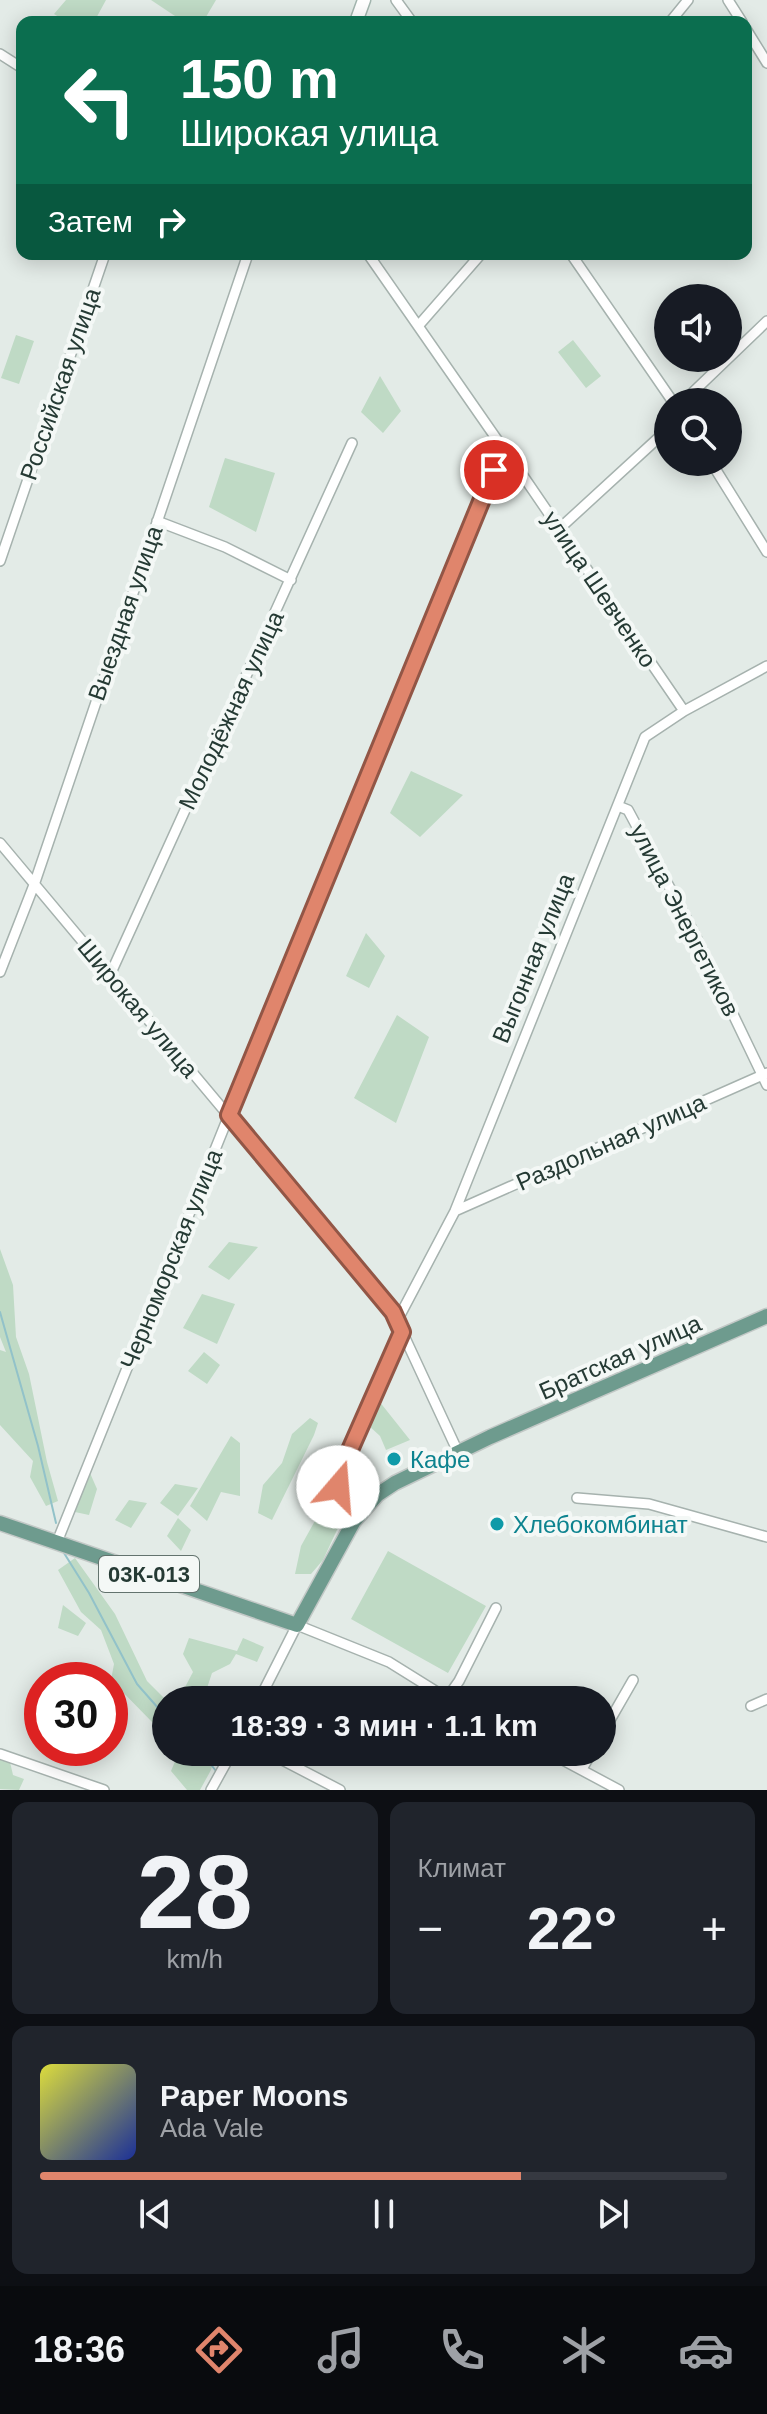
<!DOCTYPE html>
<html lang="ru">
<head>
<meta charset="utf-8">
<style>
	:root { --surface:#171b24; --page:#20242c; --text:#f1f3f6; --muted:#9ea1a6; --line:#363941; --accent:#e0856c }
	body { margin:0; font-family:Arial,sans-serif; background:var(--page); color:var(--text); height:100vh; display:flex; flex-direction:column; font-size:30px; white-space:nowrap }
	* { box-sizing:border-box; margin:0 }
	p { font-size:26px; color:var(--muted) }
	.icon { flex:none; width:44px; height:44px; fill:none; stroke:currentColor; stroke-width:2; stroke-linecap:round; stroke-linejoin:round }
	.map { position:relative; height:1790px; overflow:hidden }
	.sheet { display:flex; flex-direction:column; gap:12px; padding:12px; background:#0d0f14; flex:1 }
	.sheet>* { flex:none }
	.hud { position:absolute; left:16px; top:16px; width:736px; height:244px; border-radius:16px; box-shadow:0 4px 20px #0003; background:#0b6e4f; color:#fff; overflow:hidden }
	.controls { position:absolute; left:654px; top:284px; display:grid; gap:16px }
	.controls a { display:grid; place-items:center; width:88px; height:88px; border-radius:50%; background:var(--surface); box-shadow:0 4px 20px #0003; font-size:40px }
	.speed { position:absolute; left:24px; top:1662px; display:flex; gap:16px; font-size:40px; font-weight:700; text-align:center }
	.speed>* { display:grid; place-content:center; width:104px; height:104px; border-radius:50%; background:var(--surface); box-shadow:0 4px 20px #0003; line-height:1 }
	.speed .limit { border:12px solid #d22; background:#fff; color:#111 }
	.pin { position:absolute; display:grid; place-items:center; width:68px; height:68px; color:#fff; margin:-34px; border:4px solid #fff; border-radius:50%; box-shadow:0 2px 8px #0007 }
	.me { position:absolute; width:88px; margin:-44px; rotate:18deg; stroke-linejoin:round; filter:drop-shadow(0 0 6px #0008) }
	.turn { display:flex; align-items:center; gap:28px; height:168px; padding:0 32px; font-size:36px }
	.turn .icon { width:104px; height:104px; stroke-width:2.5 }
	.turn b { display:block; font-size:56px; line-height:68px }
	.then { display:flex; align-items:center; height:76px; padding:0 32px; background:#0003; gap:16px; font-size:30px }
	.big { font-size:60px; font-weight:600; line-height:1.1 }
	.sheet .tile { flex:1; display:flex; flex-direction:column; justify-content:center; gap:12px; min-width:0; padding:0 28px; border-radius:16px; background:var(--page) }
	.sheet .dial { align-items:center; gap:0 }
	.dial b { font-size:104px; line-height:1 }
	.song { display:flex; align-items:center; gap:24px }
	.cover { width:96px; height:96px; border-radius:12px; background:linear-gradient(135deg,hsl(60 70% 55%),hsl(230 70% 35%)) }
	.played { height:8px; border-radius:4px; background:linear-gradient(90deg,var(--accent) 70%,var(--line) 70%) }
	.keys { display:flex; justify-content:space-around; direction:ltr }
	.heat { display:flex; justify-content:space-between; align-items:center; font-size:44px; direction:ltr }
	.sheet .tiles { flex:1; display:grid; gap:12px; grid-template-columns:1fr 1fr }
	.tile:last-child { grid-column:span 2 }
	.trip { position:absolute; left:152px; top:1686px; width:464px; height:80px; border-radius:40px; background:var(--surface); box-shadow:0 4px 20px #0003; font-weight:600; line-height:80px; text-align:center }
	.tabs { display:flex; height:128px; justify-content:space-around; align-items:center; background:#090b0e; color:var(--muted) }
	.tabs .icon { width:56px; height:56px }
	.tabs .current { color:var(--accent) }
	.tabs b { font-size:36px; color:var(--text) }
	.map>svg:first-child { display:block }
	.green { fill:#bfdac5 }
	.lines { fill:none; stroke-linecap:round; stroke-linejoin:round }
	.stream { stroke:#92c2c9; stroke-width:2 }
	.street-casing { stroke:#a6b2ae; stroke-width:12 }
	.secondary-casing { stroke:#a3b6af; stroke-width:15 }
	.primary-casing { stroke:#c2c8c6; stroke-width:17 }
	.street { stroke:#fff; stroke-width:9 }
	.secondary { stroke:#fff; stroke-width:12 }
	.primary { stroke:#6e9b8e; stroke-width:14 }
	.route-casing { stroke:#925646; stroke-width:20 }
	.route { stroke:#e0856c; stroke-width:14 }
	.culture-dot { fill:#0f9aa8; stroke:#f4f8f6; stroke-width:3 }
	.labels { text-anchor:middle; dominant-baseline:central; stroke-width:8; stroke-linejoin:round; paint-order:stroke }
	.shield { fill:#f4f8f6; stroke:#63736e; stroke-width:2 }
	.shield-label { font-size:22px; font-weight:bold; fill:#253a34 }
	.street-label { font-size:24px; fill:#253a34; stroke:#f4f8f6 }
	.culture-label { font-size:24px; fill:#0d838f; stroke:#f4f8f6; text-anchor:start }
</style>
</head>
<body>
<div class="map">
<svg width="767" height="1790" viewBox="0 0 767 1790">
	<rect width="100%" height="100%" fill="#e3ebe7"/>
	<path class="green" d="M 66,0 L 106,0 L 94,22 L 67,22 L 54,14 Z
		M 151,0 L 216,0 L 203,22 L 184,22 Z
		M 16,335 L 34,341 L 19,384 L 1,378 Z
		M 573,340 L 601,376 L 586,388 L 558,352 Z
		M 380,376 L 401,411 L 383,433 L 361,412 Z
		M 225,458 L 275,473 L 256,532 L 209,507 Z
		M 411,771 L 463,795 L 420,837 L 390,813 Z
		M 366,933 L 385,956 L 369,988 L 346,976 Z
		M 397,1015 L 429,1037 L 396,1123 L 354,1098 Z
		M 229,1242 L 258,1247 L 229,1280 L 208,1267 Z
		M 0,1249 L 13,1285 L 16,1337 L 29,1374 L 47,1462 L 58,1501 L 46,1506 L 30,1477 L 33,1461 L 0,1425 L 0,1350 L 6,1352 L 0,1337 Z
		M 202,1294 L 235,1304 L 217,1344 L 183,1328 Z
		M 204,1352 L 220,1365 L 207,1384 L 188,1371 Z
		M 379,1401 L 410,1440 L 386,1450 L 380,1436 L 368,1425 Z
		M 310,1418 L 318,1423 L 314,1435 L 272,1520 L 258,1513 L 263,1485 L 282,1463 L 292,1434 Z
		M 231,1436 L 240,1443 L 240,1496 L 221,1492 L 207,1521 L 190,1506 Z
		M 90,1473 L 97,1489 L 89,1515 L 75,1512 Z
		M 175,1484 L 198,1488 L 178,1516 L 160,1503 Z
		M 129,1500 L 147,1503 L 131,1528 L 115,1520 Z
		M 321,1510 L 343,1517 L 323,1560 L 311,1574 L 295,1574 L 301,1546 Z
		M 178,1518 L 191,1530 L 181,1551 L 167,1536 Z
		M 388,1551 L 486,1606 L 448,1673 L 351,1619 Z
		M 75,1558 L 115,1614 L 147,1681 L 166,1700 L 166,1731 L 153,1723 L 111,1680 L 114,1664 L 101,1630 L 81,1612 L 58,1570 Z
		M 63,1605 L 86,1623 L 78,1636 L 58,1628 Z
		M 189,1638 L 237,1651 L 243,1638 L 264,1647 L 257,1662 L 236,1654 L 230,1664 L 212,1673 L 203,1700 L 187,1700 L 184,1689 L 193,1672 L 183,1654 Z
		M 179,1752 L 212,1752 L 215,1755 L 211,1770 L 200,1790 L 187,1790 L 171,1771 Z
		M 0,1758 L 10,1762 L 13,1775 L 24,1779 L 19,1790 L 0,1789 Z"/>
	<g class="lines">
		<path class="stream" d="M 0,1312 L 38,1446 L 56,1523
			M 64,1553 L 89,1593 L 137,1684 L 166,1717
			M 201,1752 L 216,1771"/>
		<defs>
			<path id="street" d="M 396,0 L 412,22
				M 728,0 L 742,22
				M 670,22 L 688,0
				M 746,29 L 767,63
				M 0,54 L 22,68
				M 368,254 L 498,441 L 506,458 L 517,467
				M 571,254 L 673,402
				M 419,325 L 481,254
				M 686,402 L 689,396 L 767,321
				M 711,462 L 767,552
				M 494,470 L 517,467 L 684,711
				M 157,521 L 225,547 L 291,580
				M 559,529 L 668,429
				M 0,561 L 105,254
				M 618,806 L 628,810 L 693,931 L 767,1085
				M 0,843 L 393,1312 L 458,1452
				M 0,972 L 34,885 L 248,254
				M 110,975 L 352,443
				M 455,1211 L 767,1073
				M 397,1321 L 455,1211 L 645,737 L 684,711 L 767,666
				M 577,1498 L 649,1504 L 767,1537
				M 354,1521 C 347,1511 339,1501 338,1488 C 337,1463 389,1361 402,1332
				M 57,1542 L 229,1115 L 493,473 L 498,458 L 498,441
				M 447,1698 L 459,1681 L 496,1608
				M 259,1700 L 297,1625 L 389,1662 L 450,1700
				M 751,1706 L 767,1699
				M 602,1734 L 633,1680
				M 267,1752 L 340,1790
				M 548,1752 L 619,1790
				M 0,1754 L 104,1790
				M 582,1769 L 592,1752
				M 211,1790 L 232,1752"/>
			<path id="secondary" d="M 356,22 L 364,0"/>
			<path id="primary" d="M 0,1523 L 297,1625 L 354,1521 L 377,1495 L 395,1483 L 490,1437 L 767,1316"/>
		</defs>
		<use href="#street" class="street-casing"/>
		<use href="#secondary" class="secondary-casing"/>
		<use href="#primary" class="primary-casing"/>
		<use href="#street" class="street"/>
		<use href="#secondary" class="secondary"/>
		<use href="#primary" class="primary"/>
	</g>
	<g class="lines">
		<defs>
			<path id="route" d="M 338,1487 L 346,1459 L 402,1332 L 393,1312 L 229,1115 L 494,470"/>
		</defs>
		<use href="#route" class="route-casing"/>
		<use href="#route" class="route"/>
	</g>
	<g class="culture-dot">
		<circle cx="394" cy="1459" r="8"/>
		<circle cx="497" cy="1524" r="8"/>
	</g>
	<g class="labels">
		<rect class="shield" x="99" y="1556" width="100" height="36" rx="6"/>
		<g class="shield-label">
			<text x="149" y="1574">03К-013</text>
		</g>
		<g class="street-label">
			<text transform="translate(60 384) rotate(-71)">Российская улица</text>
			<text transform="translate(600 589) rotate(56)">улица Шевченко</text>
			<text transform="translate(125 613) rotate(-71)">Выездная улица</text>
			<text transform="translate(231 710) rotate(-65)">Молодёжная улица</text>
			<text transform="translate(685 920) rotate(63)">улица Энергетиков</text>
			<text transform="translate(533 958) rotate(-68)">Выгонная улица</text>
			<text transform="translate(138 1008) rotate(50)">Широкая улица</text>
			<text transform="translate(611 1142) rotate(-24)">Раздольная улица</text>
			<text transform="translate(171 1259) rotate(-68)">Черноморская улица</text>
			<text transform="translate(620 1357) rotate(-24)">Братская улица</text>
		</g>
		<g class="culture-label">
			<text x="410" y="1459">Кафе</text>
			<text x="513" y="1524">Хлебокомбинат</text>
		</g>
	</g>
</svg>
<div class="controls">
<a><svg class="icon" aria-label="sound" viewBox="0 0 24 24"><path d="M4 9h4l5-4v14l-5-4H4zM17 9q2 3 0 6"/></svg></a>
<a><svg class="icon" aria-label="search" viewBox="0 0 24 24"><circle cx="10" cy="10" r="6"/><path d="M15 15l6 6"/></svg></a>
</div>
<div class="speed"><div class="limit">30</div></div>
<div class="pin" style="left:494px;top:470px;background:#d93025"><svg class="icon" aria-label="arrive" viewBox="0 0 24 24"><path d="M6 21V4h12l-3 4 3 4H6"/></svg></div>
<svg class="me" style="left:338px;top:1487px" viewBox="-20 -20 40 40"><circle r="19" fill="#fff"/><path d="M0-13L10 11 0 6-10 11z" fill="#e0856c"/></svg>
<div class="trip">18:39 · 3 мин · 1.1 km</div>
<div class="hud">
<div class="turn"><svg class="icon" aria-label="left" viewBox="0 0 24 24"><path d="M17 20v-9H6M10 6l-5 5 5 5"/></svg><div><b>150 m</b>Широкая улица</div></div>
<div class="then">Затем<svg class="icon" aria-label="right" viewBox="0 0 24 24"><path d="M7 20v-9h11M14 6l5 5-5 5"/></svg></div>
</div>
</div>
<section class="sheet">
<div class="tiles">
<div class="tile dial"><b>28</b><p>km/h</p></div>
<div class="tile"><p>Климат</p>
<div class="heat"><a>−</a><b class="big">22°</b><a>+</a></div>
</div>
<div class="tile">
<div class="song"><i class="cover"></i><div><b>Paper Moons</b><p>Ada Vale</p></div></div>
<div class="played"></div>
<div class="keys"><svg class="icon" aria-label="previous" viewBox="0 0 24 24"><path d="M18 5L8 12l10 7zM5 5v14"/></svg><svg class="icon" aria-label="pause" viewBox="0 0 24 24"><path d="M8 5v14M16 5v14"/></svg><svg class="icon" aria-label="next" viewBox="0 0 24 24"><path d="M6 5l10 7-10 7zM19 5v14"/></svg></div>
</div>
</div>
</section>
<nav class="tabs">
<b>18:36</b>
<svg class="icon current" aria-label="directions" viewBox="0 0 24 24"><path d="M12 3l9 9-9 9-9-9zM9 14v-3h6M13 9l2 2-2 2"/></svg>
<svg class="icon" aria-label="music" viewBox="0 0 24 24"><path d="M9 18V5l10-2v13"/><circle cx="6" cy="18" r="3"/><circle cx="16" cy="16" r="3"/></svg>
<svg class="icon" aria-label="phone" viewBox="0 0 24 24"><path d="M5 4h4l2 5-3 2q2 4 5 5l2-3 5 2v4C11 20 4 13 5 4z"/></svg>
<svg class="icon" aria-label="climate" viewBox="0 0 24 24"><path d="M12 3v18M4 7l16 10M4 17L20 7"/></svg>
<svg class="icon" aria-label="car" viewBox="0 0 24 24"><path d="M5 17H2v-5l4-1 3-4h7l3 4 3 1v5h-3M9 17h6M6 11h13"/><circle cx="7" cy="17" r="2"/><circle cx="17" cy="17" r="2"/></svg>
</nav>
</body>
</html>
